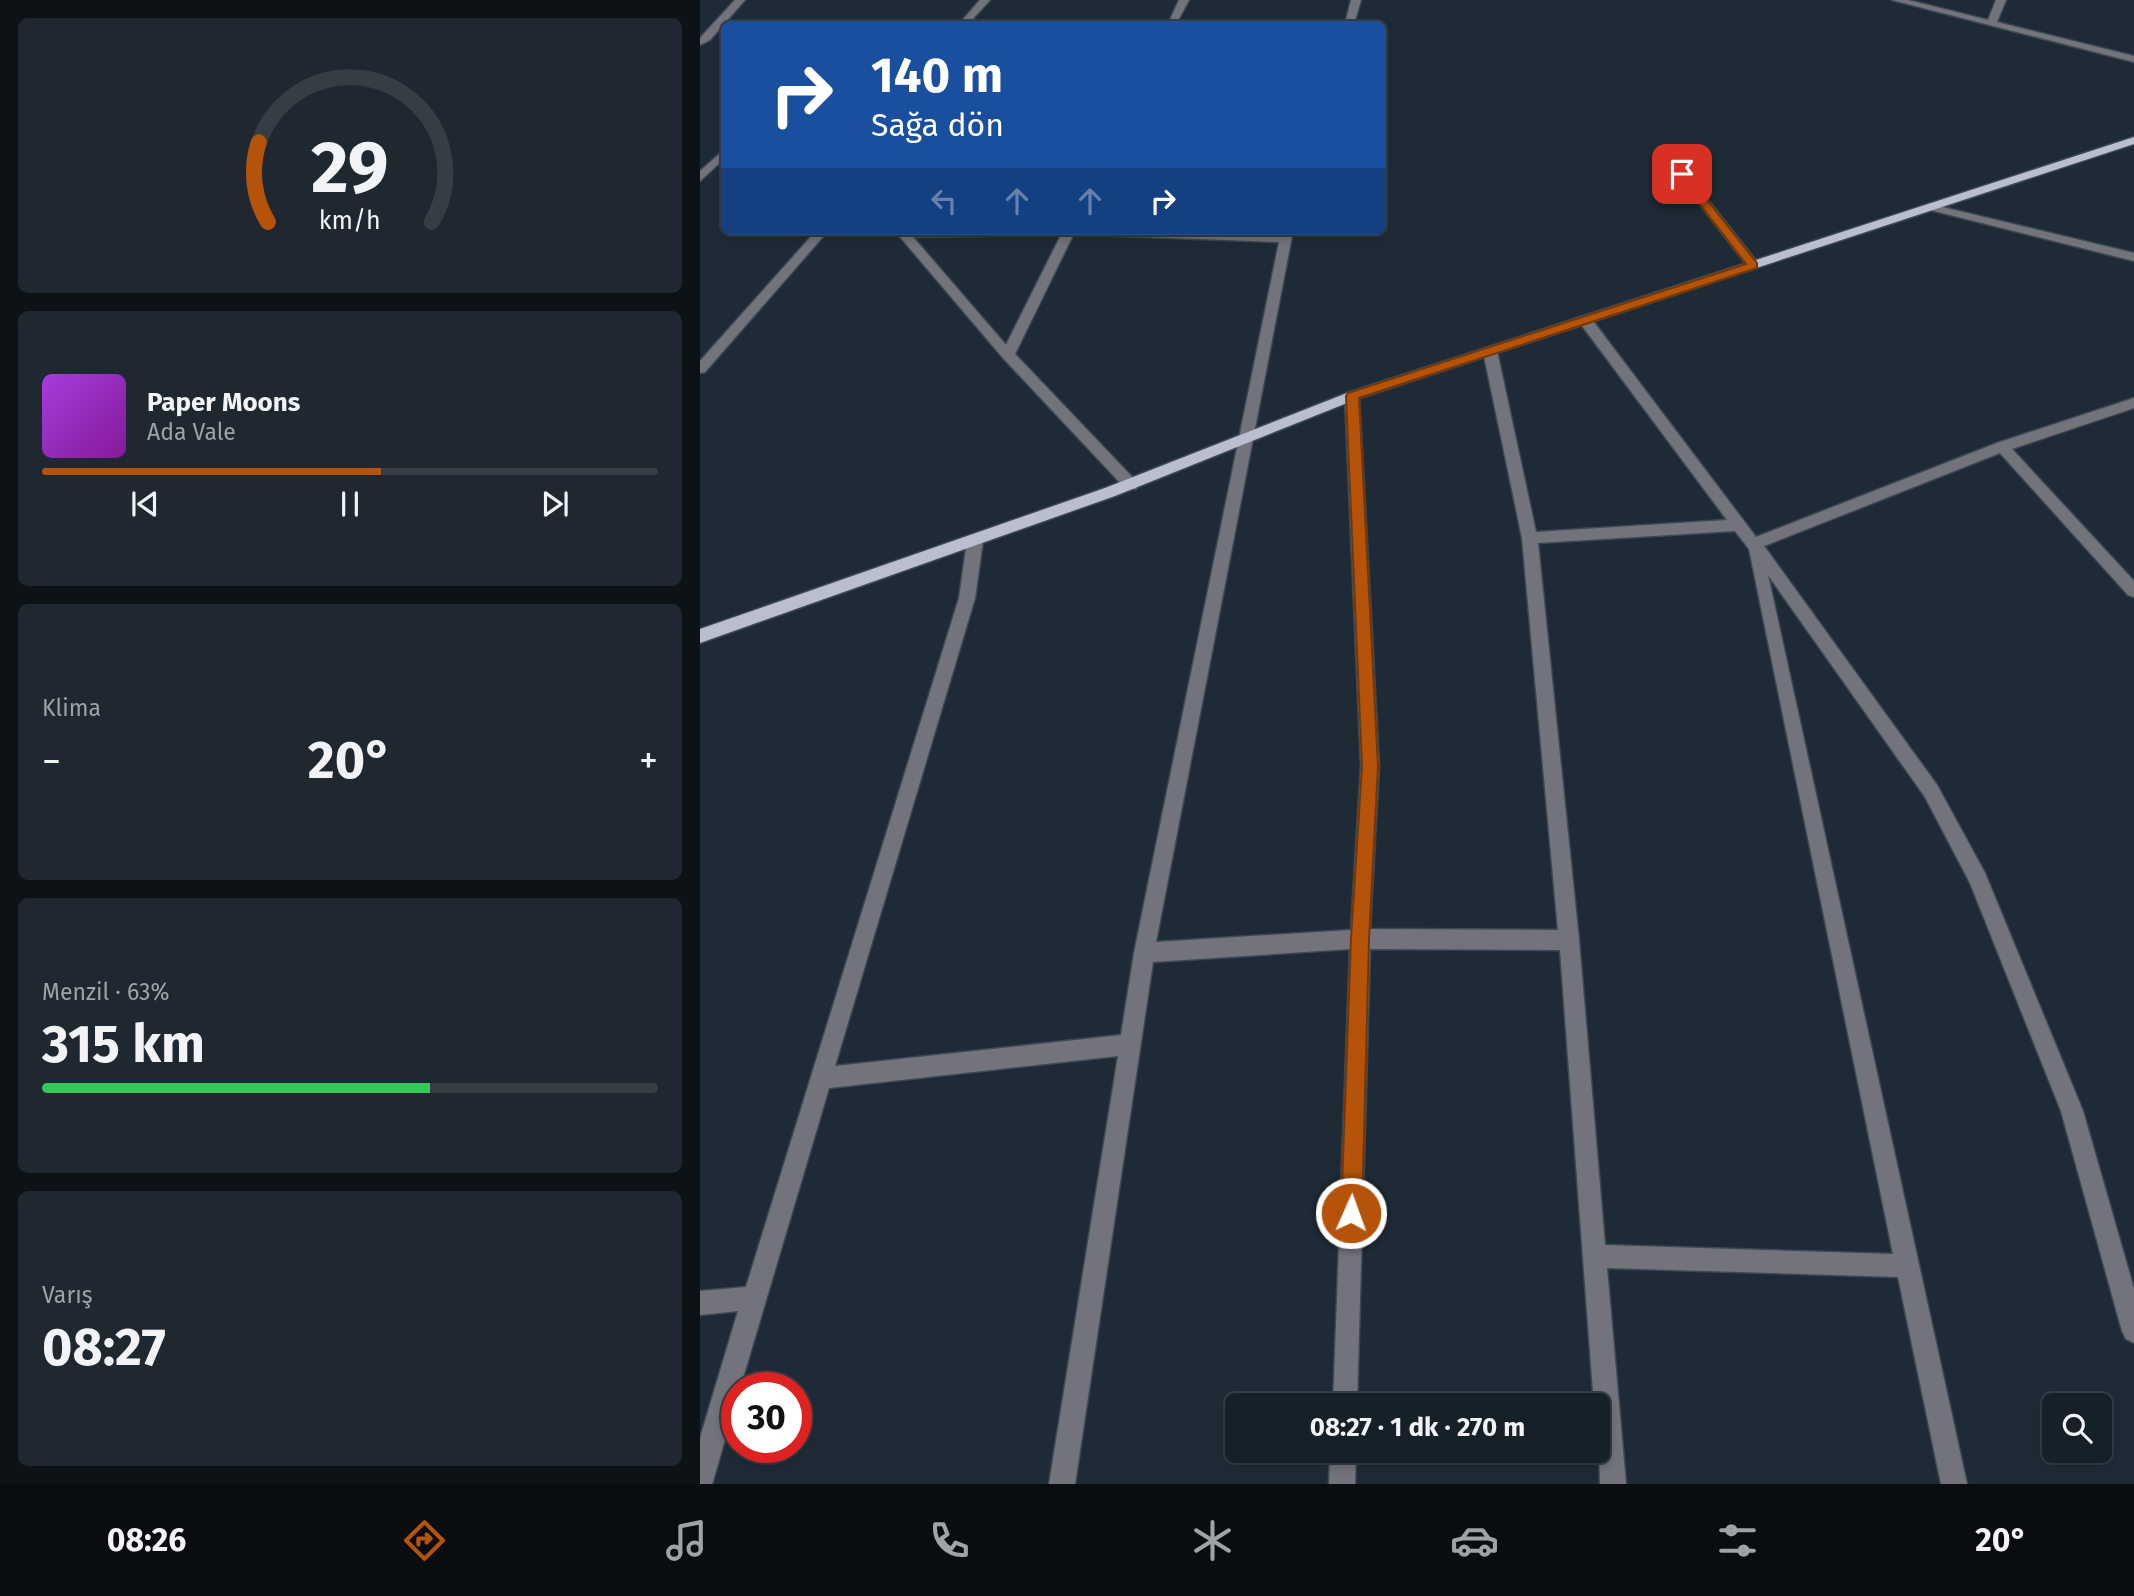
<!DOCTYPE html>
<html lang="tr">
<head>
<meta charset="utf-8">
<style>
	:root { --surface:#162028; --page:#1f2830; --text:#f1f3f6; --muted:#9ea3a8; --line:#353e45; --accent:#b45309 }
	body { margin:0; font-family:"Fira Sans",sans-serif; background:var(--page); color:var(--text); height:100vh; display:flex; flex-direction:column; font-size:26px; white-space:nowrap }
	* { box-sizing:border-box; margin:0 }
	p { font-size:23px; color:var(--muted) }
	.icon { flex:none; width:38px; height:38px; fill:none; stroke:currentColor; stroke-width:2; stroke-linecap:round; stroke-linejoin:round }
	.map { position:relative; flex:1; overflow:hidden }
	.details { display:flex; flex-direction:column; gap:18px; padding:18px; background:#0c1216; width:700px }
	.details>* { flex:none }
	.hud { position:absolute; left:21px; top:21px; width:665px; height:214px; border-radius:10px; box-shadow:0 4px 10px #0003,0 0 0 2px var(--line); background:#1a4fa0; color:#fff; overflow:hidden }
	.buttons { position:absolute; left:1342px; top:1393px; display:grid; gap:14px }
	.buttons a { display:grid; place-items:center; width:70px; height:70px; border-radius:10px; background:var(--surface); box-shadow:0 4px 10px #0003,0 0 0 2px var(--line); font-size:35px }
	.speed { position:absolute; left:21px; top:1372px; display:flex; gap:14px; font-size:35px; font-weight:700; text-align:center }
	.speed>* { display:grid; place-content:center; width:91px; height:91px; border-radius:50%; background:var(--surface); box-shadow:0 4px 10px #0003,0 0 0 2px var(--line); line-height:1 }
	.speed .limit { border:10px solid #d22; background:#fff; color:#111 }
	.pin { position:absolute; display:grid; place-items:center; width:60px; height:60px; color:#fff; margin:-30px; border-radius:14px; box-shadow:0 4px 10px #0006 }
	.me { position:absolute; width:77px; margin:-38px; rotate:2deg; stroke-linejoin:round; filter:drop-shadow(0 0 5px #0008) }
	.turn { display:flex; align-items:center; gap:24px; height:147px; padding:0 35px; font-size:32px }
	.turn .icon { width:91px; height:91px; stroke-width:2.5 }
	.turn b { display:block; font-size:49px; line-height:60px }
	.lanes { display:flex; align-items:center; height:66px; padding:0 35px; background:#0003; justify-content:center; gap:35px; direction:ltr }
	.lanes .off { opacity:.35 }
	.big { font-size:52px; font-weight:700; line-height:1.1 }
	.details .widget { flex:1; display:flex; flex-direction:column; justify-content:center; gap:10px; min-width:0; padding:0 24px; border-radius:10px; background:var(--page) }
	.details .dial { align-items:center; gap:0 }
	.dial svg { height:182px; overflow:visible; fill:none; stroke:var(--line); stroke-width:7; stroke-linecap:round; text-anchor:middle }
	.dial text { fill:var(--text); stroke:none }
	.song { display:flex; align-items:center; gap:21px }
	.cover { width:84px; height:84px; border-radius:10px; background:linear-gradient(135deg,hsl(280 70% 55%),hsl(290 70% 35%)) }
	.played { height:7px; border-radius:4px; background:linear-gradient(90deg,var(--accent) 55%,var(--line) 55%) }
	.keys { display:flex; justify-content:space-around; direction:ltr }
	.heat { display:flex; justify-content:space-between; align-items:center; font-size:38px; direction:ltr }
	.charge { height:10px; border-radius:5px; background:linear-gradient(90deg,#34c759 63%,var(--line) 0) }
	.trip { position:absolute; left:525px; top:1393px; width:385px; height:70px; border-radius:10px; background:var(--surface); box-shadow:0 4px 10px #0003,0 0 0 2px var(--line); font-weight:700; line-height:70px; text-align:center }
	.tabs { display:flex; height:112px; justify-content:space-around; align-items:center; background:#090d10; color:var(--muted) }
	.tabs .icon { width:49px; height:49px }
	.tabs .on { color:var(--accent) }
	.tabs b { font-size:32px; color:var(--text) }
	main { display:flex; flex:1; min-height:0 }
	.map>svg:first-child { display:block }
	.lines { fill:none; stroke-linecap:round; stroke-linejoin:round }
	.minor-casing { stroke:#3c4852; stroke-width:3 }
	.major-casing { stroke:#3c4852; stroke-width:3 }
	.minor { fill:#72737b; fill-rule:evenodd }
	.major { fill:#babece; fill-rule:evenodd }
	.route { fill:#b45309; stroke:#753606; stroke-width:2 }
</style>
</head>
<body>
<main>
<section class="details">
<div class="widget dial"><svg viewBox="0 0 100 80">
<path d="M14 69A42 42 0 1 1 86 69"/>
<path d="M14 69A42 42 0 0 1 10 34" stroke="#b45309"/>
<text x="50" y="56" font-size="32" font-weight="700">29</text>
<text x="50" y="72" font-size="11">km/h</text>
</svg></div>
<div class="widget">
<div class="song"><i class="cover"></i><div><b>Paper Moons</b><p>Ada Vale</p></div></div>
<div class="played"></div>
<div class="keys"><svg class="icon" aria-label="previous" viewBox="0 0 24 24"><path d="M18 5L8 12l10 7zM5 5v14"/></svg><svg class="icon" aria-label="pause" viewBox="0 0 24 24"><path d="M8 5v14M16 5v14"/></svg><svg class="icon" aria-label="next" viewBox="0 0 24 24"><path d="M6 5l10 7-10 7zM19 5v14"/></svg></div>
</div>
<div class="widget"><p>Klima</p>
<div class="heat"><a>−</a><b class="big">20°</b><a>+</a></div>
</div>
<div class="widget"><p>Menzil · 63%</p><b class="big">315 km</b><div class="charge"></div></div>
<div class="widget"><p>Varış</p><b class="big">08:27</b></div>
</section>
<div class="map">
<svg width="1434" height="1484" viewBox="0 0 1434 1484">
	<rect width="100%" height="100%" fill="#1e2b36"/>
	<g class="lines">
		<defs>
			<path id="minor" d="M 35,0 L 45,0 L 10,40 L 0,45 L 0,38 Z
				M 280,0 L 290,0 L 268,24 L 259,24 Z
				M 479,0 L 489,0 L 476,24 L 468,24 Z
				M 651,0 L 661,0 L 654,24 L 645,24 Z
				M 1192,0 L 1208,0 L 1288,20 L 1296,0 L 1306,0 L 1297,22 L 1434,56 L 1434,62 Z
				M 24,150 L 24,159 L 0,181 L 0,171 Z
				M 978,172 L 986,172 L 1057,262 L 1057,268 L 1049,268 L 978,176 Z
				M 1230,204 L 1434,253 L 1434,261 L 1226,209 L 1226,205 Z
				M 116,231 L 128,231 L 5,372 L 0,373 L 0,361 Z
				M 195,231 L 331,231 L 325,235 L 213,237 L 306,345 L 363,231 L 375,231 L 315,354 L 436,481 L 438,485 L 436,489 L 426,489 L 303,358 Z
				M 387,231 L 580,235 L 581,231 L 593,231 L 456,942 L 651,930 L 661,766 L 645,396 L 647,393 L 657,393 L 659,396 L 679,766 L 670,929 L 858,930 L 822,538 L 783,351 L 785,348 L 795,348 L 797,351 L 836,532 L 1027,520 L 880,323 L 880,317 L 890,317 L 1056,537 L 1297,443 L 1434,398 L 1434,408 L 1312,449 L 1434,581 L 1434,597 L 1428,595 L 1300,453 L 1064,546 L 1237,785 L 1285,873 L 1383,1111 L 1434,1289 L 1434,1343 L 1426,1339 L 1422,1331 L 1361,1111 L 1270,883 L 1225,797 L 1068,575 L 1267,1484 L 1241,1484 L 1198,1277 L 907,1268 L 926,1484 L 900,1484 L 898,1405 L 894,1405 L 860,950 L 670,949 L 657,1405 L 633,1405 L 650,949 L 453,962 L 375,1484 L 349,1484 L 418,1056 L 129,1088 L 40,1388 L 37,1388 L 37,1398 L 13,1481 L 12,1484 L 0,1484 L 0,1438 L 38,1311 L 0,1315 L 0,1291 L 46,1287 L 259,598 L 267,541 L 275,535 L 283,541 L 275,598 L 135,1066 L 421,1035 L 434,953 L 579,242 L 393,235 ZM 1035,531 L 1049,549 L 1193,1254 L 905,1245 L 879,940 L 838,543 Z
				M 630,1451 L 656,1451 L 655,1484 L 629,1484 Z"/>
			<path id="major" d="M 1434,137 L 1434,144 L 657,399 L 415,496 L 0,643 L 0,629 L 405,488 L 647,393 Z"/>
		</defs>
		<use href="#minor" class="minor-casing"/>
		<use href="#major" class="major-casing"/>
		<use href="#minor" class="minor"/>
		<use href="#major" class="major"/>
	</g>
	<path class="route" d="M 978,172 L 985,172 L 1057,263 L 1057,268 L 659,398 L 678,766 L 669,939 L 662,1213 L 658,1221 L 651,1224 L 644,1221 L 641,1213 L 651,939 L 662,766 L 646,396 L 648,393 L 1046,264 L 978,176 Z"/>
</svg>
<div class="buttons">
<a><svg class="icon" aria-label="search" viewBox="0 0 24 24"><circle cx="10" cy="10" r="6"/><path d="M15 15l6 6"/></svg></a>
</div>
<div class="speed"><div class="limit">30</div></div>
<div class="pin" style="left:982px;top:174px;background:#d93025"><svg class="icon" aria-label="arrive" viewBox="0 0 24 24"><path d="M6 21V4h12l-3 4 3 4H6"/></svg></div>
<svg class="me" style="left:651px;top:1213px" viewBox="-20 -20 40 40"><circle r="17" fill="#b45309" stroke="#fff" stroke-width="3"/><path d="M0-11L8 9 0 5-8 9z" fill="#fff"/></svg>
<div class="trip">08:27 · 1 dk · 270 m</div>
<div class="hud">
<div class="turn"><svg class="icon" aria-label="right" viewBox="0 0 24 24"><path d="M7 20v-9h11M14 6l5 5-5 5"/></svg><div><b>140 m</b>Sağa dön</div></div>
<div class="lanes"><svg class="icon off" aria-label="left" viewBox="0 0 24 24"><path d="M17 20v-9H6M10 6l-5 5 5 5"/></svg><svg class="icon off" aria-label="ahead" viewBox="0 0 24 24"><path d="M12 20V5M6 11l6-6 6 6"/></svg><svg class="icon off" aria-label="ahead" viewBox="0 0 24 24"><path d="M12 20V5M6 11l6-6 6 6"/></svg><svg class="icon" aria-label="right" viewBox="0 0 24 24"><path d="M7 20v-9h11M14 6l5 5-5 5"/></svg></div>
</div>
</div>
</main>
<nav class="tabs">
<b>08:26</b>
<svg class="icon on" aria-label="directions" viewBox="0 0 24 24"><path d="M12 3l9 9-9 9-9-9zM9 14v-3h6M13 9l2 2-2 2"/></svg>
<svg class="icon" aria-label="music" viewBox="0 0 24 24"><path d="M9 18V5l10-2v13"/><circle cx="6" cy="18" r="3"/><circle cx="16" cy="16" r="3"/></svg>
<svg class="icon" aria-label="phone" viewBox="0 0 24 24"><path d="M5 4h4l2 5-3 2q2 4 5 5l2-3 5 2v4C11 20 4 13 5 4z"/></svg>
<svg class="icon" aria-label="climate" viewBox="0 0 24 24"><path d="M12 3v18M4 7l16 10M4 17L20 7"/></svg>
<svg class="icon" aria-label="car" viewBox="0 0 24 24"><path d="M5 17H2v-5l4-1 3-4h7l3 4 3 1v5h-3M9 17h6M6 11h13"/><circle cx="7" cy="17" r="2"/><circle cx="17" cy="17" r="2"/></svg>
<svg class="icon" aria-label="filters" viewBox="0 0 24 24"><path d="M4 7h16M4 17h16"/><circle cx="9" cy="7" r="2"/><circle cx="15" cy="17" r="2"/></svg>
<b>20°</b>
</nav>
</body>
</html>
